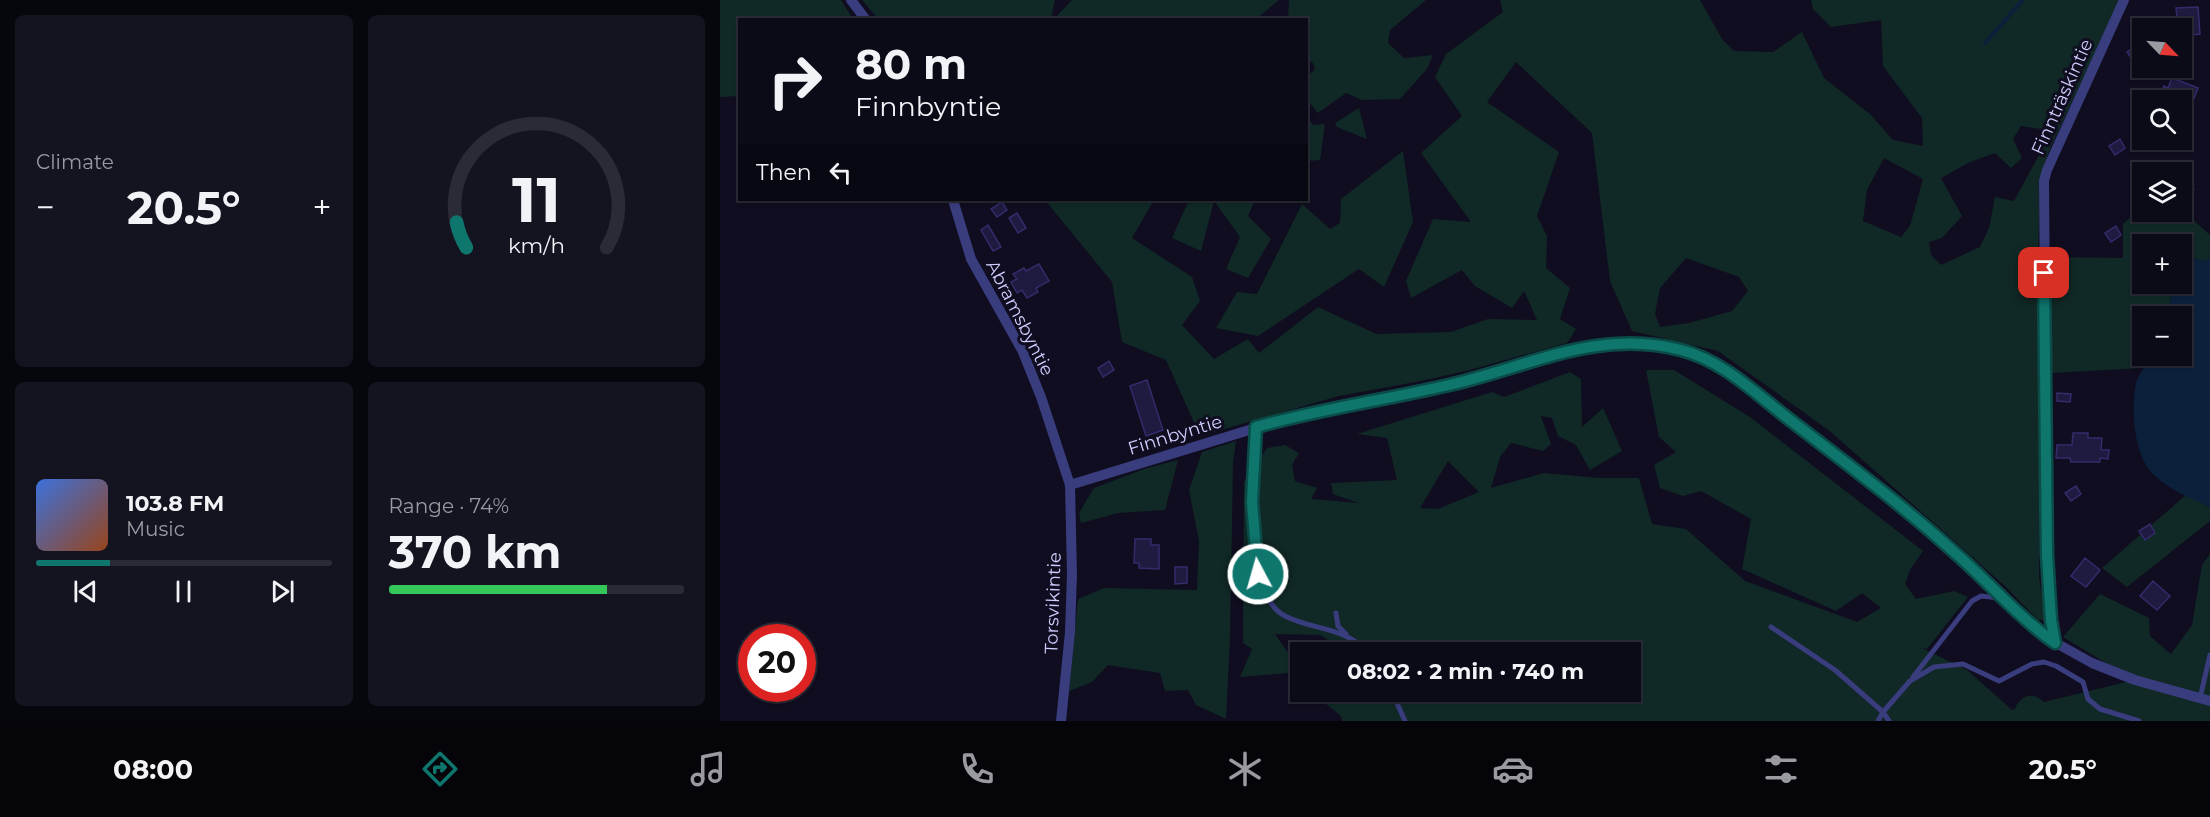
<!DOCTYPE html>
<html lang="en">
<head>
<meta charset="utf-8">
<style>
	:root { --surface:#0b0a17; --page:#141320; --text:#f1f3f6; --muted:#9a9aa1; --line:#2b2b36; --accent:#0f766e }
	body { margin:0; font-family:Montserrat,sans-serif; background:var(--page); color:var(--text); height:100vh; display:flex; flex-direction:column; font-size:22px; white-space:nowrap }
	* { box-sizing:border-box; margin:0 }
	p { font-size:20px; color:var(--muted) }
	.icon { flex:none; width:33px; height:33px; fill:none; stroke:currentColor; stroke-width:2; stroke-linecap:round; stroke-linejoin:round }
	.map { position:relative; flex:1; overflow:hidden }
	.panel { display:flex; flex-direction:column; gap:15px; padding:15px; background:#06060d; width:720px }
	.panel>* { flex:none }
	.guide { position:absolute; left:18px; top:18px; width:570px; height:183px; border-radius:0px; box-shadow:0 2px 4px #0004,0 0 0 2px var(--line); background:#0b0a17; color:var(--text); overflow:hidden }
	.needle { width:39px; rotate:115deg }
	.controls { position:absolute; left:1412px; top:18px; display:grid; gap:12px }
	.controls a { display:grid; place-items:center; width:60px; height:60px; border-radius:0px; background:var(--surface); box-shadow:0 2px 4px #0004,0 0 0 2px var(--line); font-size:30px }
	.speed { position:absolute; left:18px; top:624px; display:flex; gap:12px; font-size:30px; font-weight:700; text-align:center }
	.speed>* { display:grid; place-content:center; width:78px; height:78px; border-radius:50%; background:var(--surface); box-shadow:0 2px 4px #0004,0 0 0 2px var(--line); line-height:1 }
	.speed .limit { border:9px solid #d22; background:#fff; color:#111 }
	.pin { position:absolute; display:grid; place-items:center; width:51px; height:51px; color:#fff; margin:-26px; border-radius:12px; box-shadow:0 3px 9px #0006 }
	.me { position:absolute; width:66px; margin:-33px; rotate:354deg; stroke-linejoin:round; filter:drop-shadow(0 0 4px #0008) }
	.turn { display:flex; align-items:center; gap:21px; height:126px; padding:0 18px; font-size:27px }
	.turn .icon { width:78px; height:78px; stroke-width:2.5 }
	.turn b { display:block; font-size:42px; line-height:51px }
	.then { display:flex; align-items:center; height:57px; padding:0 18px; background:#0003; gap:12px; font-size:22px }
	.big { font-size:45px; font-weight:700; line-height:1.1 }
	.panel .tile { flex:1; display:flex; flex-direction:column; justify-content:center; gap:9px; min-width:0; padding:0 21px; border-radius:9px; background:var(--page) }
	.panel .dial { align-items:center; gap:0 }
	.dial svg { height:156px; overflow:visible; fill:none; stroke:var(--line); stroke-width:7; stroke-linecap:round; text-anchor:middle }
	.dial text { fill:var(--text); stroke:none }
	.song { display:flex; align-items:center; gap:18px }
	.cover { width:72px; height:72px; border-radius:9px; background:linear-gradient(135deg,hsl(220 70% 55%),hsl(20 70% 35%)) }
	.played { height:6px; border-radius:3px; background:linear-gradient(90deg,var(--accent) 25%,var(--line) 25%) }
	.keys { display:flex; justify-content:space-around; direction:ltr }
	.heat { display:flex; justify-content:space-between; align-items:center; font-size:33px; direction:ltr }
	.charge { height:9px; border-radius:4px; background:linear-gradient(90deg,#34c759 74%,var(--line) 0) }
	.panel .tiles { flex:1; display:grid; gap:15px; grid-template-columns:repeat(2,1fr) }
	.trip { position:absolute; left:570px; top:642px; width:351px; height:60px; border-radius:0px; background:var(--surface); box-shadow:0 2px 4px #0004,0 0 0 2px var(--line); font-weight:700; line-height:60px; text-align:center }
	.tab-bar { display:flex; height:96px; justify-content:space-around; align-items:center; background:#040409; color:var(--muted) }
	.tab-bar .icon { width:42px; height:42px }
	.tab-bar .on { color:var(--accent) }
	.tab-bar b { font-size:27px; color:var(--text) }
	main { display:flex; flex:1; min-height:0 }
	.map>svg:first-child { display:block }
	.green { fill:#102926; fill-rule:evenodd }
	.water { fill:#0a203b }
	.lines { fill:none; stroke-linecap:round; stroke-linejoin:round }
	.stream { stroke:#0a203b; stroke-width:4 }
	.building { fill:#1e1a40; stroke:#332c6b; stroke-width:1.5 }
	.service { stroke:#393c7d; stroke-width:5 }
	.minor { stroke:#393c7d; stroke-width:10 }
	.route-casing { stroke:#0a4d48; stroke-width:15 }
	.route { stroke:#0f766e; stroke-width:10 }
	.labels { text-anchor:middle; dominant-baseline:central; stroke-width:6; stroke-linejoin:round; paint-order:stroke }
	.street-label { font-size:18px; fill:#cecdfe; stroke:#0f0d1f }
</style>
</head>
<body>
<main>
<section class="panel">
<div class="tiles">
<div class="tile"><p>Climate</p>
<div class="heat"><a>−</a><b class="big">20.5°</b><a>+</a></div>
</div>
<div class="tile dial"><svg viewBox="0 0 100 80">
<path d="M14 69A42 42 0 1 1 86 69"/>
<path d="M14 69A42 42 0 0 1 9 56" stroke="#0f766e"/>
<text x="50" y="56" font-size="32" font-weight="700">11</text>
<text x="50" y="72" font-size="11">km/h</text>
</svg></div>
<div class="tile">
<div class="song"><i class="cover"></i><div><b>103.8 FM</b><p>Music</p></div></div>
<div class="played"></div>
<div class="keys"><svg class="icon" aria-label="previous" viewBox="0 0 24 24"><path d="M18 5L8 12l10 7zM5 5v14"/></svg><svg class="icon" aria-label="pause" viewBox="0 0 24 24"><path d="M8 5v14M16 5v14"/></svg><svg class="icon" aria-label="next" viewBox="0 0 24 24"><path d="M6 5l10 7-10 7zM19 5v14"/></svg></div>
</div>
<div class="tile"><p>Range · 74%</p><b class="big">370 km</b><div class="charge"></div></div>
</div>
</section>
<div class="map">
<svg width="1490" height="721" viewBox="0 0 1490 721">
	<rect width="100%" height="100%" fill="#0f0d1f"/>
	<path class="green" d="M 0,0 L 121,0 L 133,19 L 20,20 L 19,96 L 0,97 Z
		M 142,0 L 335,0 L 331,19 L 159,20 Z
		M 352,0 L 559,0 L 536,19 L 334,19 Z
		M 569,0 L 706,0 L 670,30 L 668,43 L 684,58 L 713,55 L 707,69 L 680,99 L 642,100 L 626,93 L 598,113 L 587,100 L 587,77 L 595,69 L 593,63 L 587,59 L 586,20 L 568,19 Z
		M 780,0 L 980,0 L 1002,39 L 1014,51 L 1053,52 L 1082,32 L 1104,78 L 1151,115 L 1173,140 L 1203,146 L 1202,118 L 1163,66 L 1161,20 L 1111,27 L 1093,9 L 1091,0 L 1400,0 L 1329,151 L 1320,179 L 1318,259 L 1321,372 L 1319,578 L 1326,620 L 1318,620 L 1285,586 L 1111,432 L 1057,393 L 998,351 L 912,331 L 890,281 L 872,133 L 796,62 L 767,102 L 839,152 L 817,216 L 827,236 L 826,268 L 850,288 L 840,319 L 856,329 L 847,343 L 746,371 L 701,381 L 619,396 L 480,436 L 446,360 L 402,342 L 392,282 L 325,200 L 434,200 L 412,238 L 472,277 L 480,301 L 462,325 L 494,359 L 528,339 L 539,353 L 598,307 L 656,334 L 731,332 L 768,319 L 817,320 L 804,291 L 792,308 L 755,286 L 742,270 L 691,298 L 686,281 L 713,219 L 751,222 L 701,153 L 742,116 L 715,77 L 726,54 L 783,12 ZM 1301,126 L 1328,130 L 1325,144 L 1294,201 L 1275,197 L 1269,228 L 1260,247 L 1221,265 L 1211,255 L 1209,242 L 1222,238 L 1242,216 L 1221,178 L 1248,163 L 1275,153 L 1291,168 L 1302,158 L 1293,139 ZM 1164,158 L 1203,179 L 1190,226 L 1181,237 L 1143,221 L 1147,190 ZM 966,258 L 1019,277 L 1028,291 L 1012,311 L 969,323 L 940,327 L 935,314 L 940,288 Z
		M 639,108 L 647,139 L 617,127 L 615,123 Z
		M 586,115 L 593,125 L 605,124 L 600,160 L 587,161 Z
		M 683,151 L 693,222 L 664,287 L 639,269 L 538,336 L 496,328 L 517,292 L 537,294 L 582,204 L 610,229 L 620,223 L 621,199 Z
		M 469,200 L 535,200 L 528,216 L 551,239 L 528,278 L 506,269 L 520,237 L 494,201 L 481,251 L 452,238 Z
		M 1422,207 L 1422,212 L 1461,212 L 1461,209 L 1490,235 L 1490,257 L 1487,261 L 1474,259 L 1461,268 L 1461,244 L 1422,244 L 1422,284 L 1454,284 L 1447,316 L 1422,316 L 1422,356 L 1434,356 L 1423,368 L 1332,373 L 1329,257 L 1403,258 L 1403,224 Z
		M 926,370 L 954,370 L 1030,417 L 1203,551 L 1190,570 L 1185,584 L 1196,599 L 1234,591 L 1248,597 L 1207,649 L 1200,647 L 1247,670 L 1292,710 L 1295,709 C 1300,695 1313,691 1324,702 L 1414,680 L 1343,637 L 1380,594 L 1429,618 L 1430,636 L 1451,654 L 1472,625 L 1482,565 L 1490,554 L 1490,721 L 622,721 L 621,716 L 595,695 L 595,692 L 910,692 L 910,652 L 628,652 L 600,635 L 555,634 L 578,667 L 569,673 L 520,677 L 532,649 L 523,643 L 524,482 L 547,448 L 565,445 L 579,453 L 572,465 L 575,481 L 597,488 L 591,499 L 639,503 L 613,494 L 611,483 L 677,480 L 667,438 L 637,434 L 772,392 L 784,397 L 850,372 L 861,379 L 862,427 L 883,408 L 902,451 L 870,470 L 856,445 L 838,436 L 832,418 L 821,416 L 831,444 L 823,451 L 791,443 L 780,457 L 771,488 L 824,473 L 879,478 L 919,478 L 932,524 L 966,529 L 1025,581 L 1137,622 L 1161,608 L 1142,593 L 1116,611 L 1022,569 L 1031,519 L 981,491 L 963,496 L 940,488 L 934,465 L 956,452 L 939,437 ZM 728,461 L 759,492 L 718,509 L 700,508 Z
		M 516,441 L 513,463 L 510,638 L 506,719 L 476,705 L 468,690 L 445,691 L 440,673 L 388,665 L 372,682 L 349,691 L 358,599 L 384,588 L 477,590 L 479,541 L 469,490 L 482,452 Z
		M 458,460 L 445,510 L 398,513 L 361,523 L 359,513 L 374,488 L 424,469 Z
		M 1466,495 L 1490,507 L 1490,521 L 1407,587 L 1382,568 Z"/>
	<path class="water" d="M 1490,257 L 1490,507 C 1471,498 1449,490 1434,475 C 1413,455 1411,409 1416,383 C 1419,373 1427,363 1434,356 L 1461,356 L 1461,316 L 1447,316 L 1454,284 L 1461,284 L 1461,268 L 1474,259 L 1486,261 Z"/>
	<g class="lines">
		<path class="stream" d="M 1265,43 L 1303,0"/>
	</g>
	<path class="building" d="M 1478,7 L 1480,34 L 1461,36 L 1461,28 L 1458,28 L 1456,8 Z
		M 1418,45 L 1422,55 L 1413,61 L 1407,52 Z
		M 1452,78 L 1478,88 L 1473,101 L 1469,100 L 1462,118 L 1461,100 L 1438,100 L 1444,86 L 1448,88 Z
		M 1400,139 L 1405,148 L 1395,155 L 1389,146 Z
		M 1468,181 L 1474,189 L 1463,196 L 1461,185 Z
		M 282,202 L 287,210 L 277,217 L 271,209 Z
		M 297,213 L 306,228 L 298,233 L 289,218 Z
		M 268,225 L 281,247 L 273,251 L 261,230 Z
		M 1396,226 L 1401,235 L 1391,242 L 1385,233 Z
		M 319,264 L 329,281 L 316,288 L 318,292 L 307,298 L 302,290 L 297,293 L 291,282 L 297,279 L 293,274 L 304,268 L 306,271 Z
		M 389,361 L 394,370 L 383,377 L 378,368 Z
		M 427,380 L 443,430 L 426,436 L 410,386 Z
		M 1337,393 L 1351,394 L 1350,402 L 1337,401 Z
		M 1353,433 L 1368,433 L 1368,438 L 1382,438 L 1381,450 L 1389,450 L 1388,459 L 1380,458 L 1380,462 L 1351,462 L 1350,458 L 1336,458 L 1337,445 L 1352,445 Z
		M 1356,486 L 1361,494 L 1351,501 L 1345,493 Z
		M 1430,524 L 1435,533 L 1425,540 L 1419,531 Z
		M 415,539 L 431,539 L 431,545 L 439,545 L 439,569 L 419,568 L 419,563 L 414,563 Z
		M 1365,558 L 1380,570 L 1366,587 L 1351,576 Z
		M 455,567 L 467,567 L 467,583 L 455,584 Z
		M 1433,581 L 1450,596 L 1437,610 L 1420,596 Z"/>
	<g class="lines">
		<path class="service" d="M 536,429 C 532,470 522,595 565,616 C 592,630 626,627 647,652
			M 616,613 L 618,626 L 626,634
			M 1051,627 L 1115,670 L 1163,712 L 1169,721
			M 1193,677 L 1252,601 L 1261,596 L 1280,598
			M 672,692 L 685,721
			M 1480,698 L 1490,655
			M 1158,721 L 1163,712 L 1190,681 L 1214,667 L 1243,664 L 1279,681 L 1312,664 L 1324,662 L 1336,666 L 1363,682 L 1368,699 L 1380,709 L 1419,721"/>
		<path class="minor" d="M 131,0 L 146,20
			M 233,200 L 251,259 L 302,350 L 321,397 L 350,485 L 352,574 L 350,632 L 341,721
			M 350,485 L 581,414 L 732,385 L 847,351 L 886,343 L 932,344 L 962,350 L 1005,369 L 1188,513 L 1235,552 L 1310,625 L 1336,643 L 1372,663 L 1415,680 L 1490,701
			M 1336,643 L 1331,620 L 1327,555 L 1324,181 L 1327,170 L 1404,0"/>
	</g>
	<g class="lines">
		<defs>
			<path id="route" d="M 538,574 L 532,502 L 536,427 C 600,409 665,400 729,385 C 809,367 877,328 961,350 C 1001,360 1033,391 1065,416 C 1122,460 1180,503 1233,551 C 1268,581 1297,616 1335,643 L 1331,620 L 1327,555 L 1324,273"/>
		</defs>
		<use href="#route" class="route-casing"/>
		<use href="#route" class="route"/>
	</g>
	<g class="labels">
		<g class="street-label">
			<text transform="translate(1342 97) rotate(-66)">Finnträskintie</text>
			<text transform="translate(300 318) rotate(63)">Abramsbyntie</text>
			<text transform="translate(455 435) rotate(-17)">Finnbyntie</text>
			<text transform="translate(333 603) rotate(-88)">Torsvikintie</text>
		</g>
	</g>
</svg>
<div class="controls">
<a><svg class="needle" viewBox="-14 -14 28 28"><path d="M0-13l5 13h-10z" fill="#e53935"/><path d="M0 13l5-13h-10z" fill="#9a9aa1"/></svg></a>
<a><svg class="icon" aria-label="search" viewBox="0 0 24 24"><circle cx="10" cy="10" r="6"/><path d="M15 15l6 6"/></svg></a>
<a><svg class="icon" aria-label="layers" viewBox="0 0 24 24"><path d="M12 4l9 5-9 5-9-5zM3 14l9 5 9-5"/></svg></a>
<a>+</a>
<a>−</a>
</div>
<div class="speed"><div class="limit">20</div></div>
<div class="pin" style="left:1324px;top:273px;background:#d93025"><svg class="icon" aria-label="arrive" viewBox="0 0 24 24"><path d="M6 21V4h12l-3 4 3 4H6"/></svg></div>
<svg class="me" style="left:538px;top:574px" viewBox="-20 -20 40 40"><circle r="17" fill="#0f766e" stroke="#fff" stroke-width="3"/><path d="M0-11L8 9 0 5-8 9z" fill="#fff"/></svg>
<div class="trip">08:02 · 2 min · 740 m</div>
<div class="guide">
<div class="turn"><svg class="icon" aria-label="right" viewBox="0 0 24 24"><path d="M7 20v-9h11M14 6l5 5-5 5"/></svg><div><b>80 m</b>Finnbyntie</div></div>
<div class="then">Then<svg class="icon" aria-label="left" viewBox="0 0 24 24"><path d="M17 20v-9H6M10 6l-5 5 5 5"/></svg></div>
</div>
</div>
</main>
<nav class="tab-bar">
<b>08:00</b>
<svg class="icon on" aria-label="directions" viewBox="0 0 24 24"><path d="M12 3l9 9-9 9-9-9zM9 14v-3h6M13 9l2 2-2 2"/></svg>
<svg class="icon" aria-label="music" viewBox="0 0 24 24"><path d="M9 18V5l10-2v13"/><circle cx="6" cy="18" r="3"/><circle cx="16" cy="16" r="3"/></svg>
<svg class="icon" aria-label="phone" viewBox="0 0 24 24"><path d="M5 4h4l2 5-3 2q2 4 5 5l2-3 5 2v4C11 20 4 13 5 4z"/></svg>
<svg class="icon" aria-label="climate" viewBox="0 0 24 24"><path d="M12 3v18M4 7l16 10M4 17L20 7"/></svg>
<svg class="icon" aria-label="car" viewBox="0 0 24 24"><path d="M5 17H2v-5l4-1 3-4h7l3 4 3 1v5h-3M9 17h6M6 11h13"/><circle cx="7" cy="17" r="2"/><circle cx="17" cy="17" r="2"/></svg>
<svg class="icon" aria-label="filters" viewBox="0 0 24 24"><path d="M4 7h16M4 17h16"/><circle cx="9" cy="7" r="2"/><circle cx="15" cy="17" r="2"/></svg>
<b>20.5°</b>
</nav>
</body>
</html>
